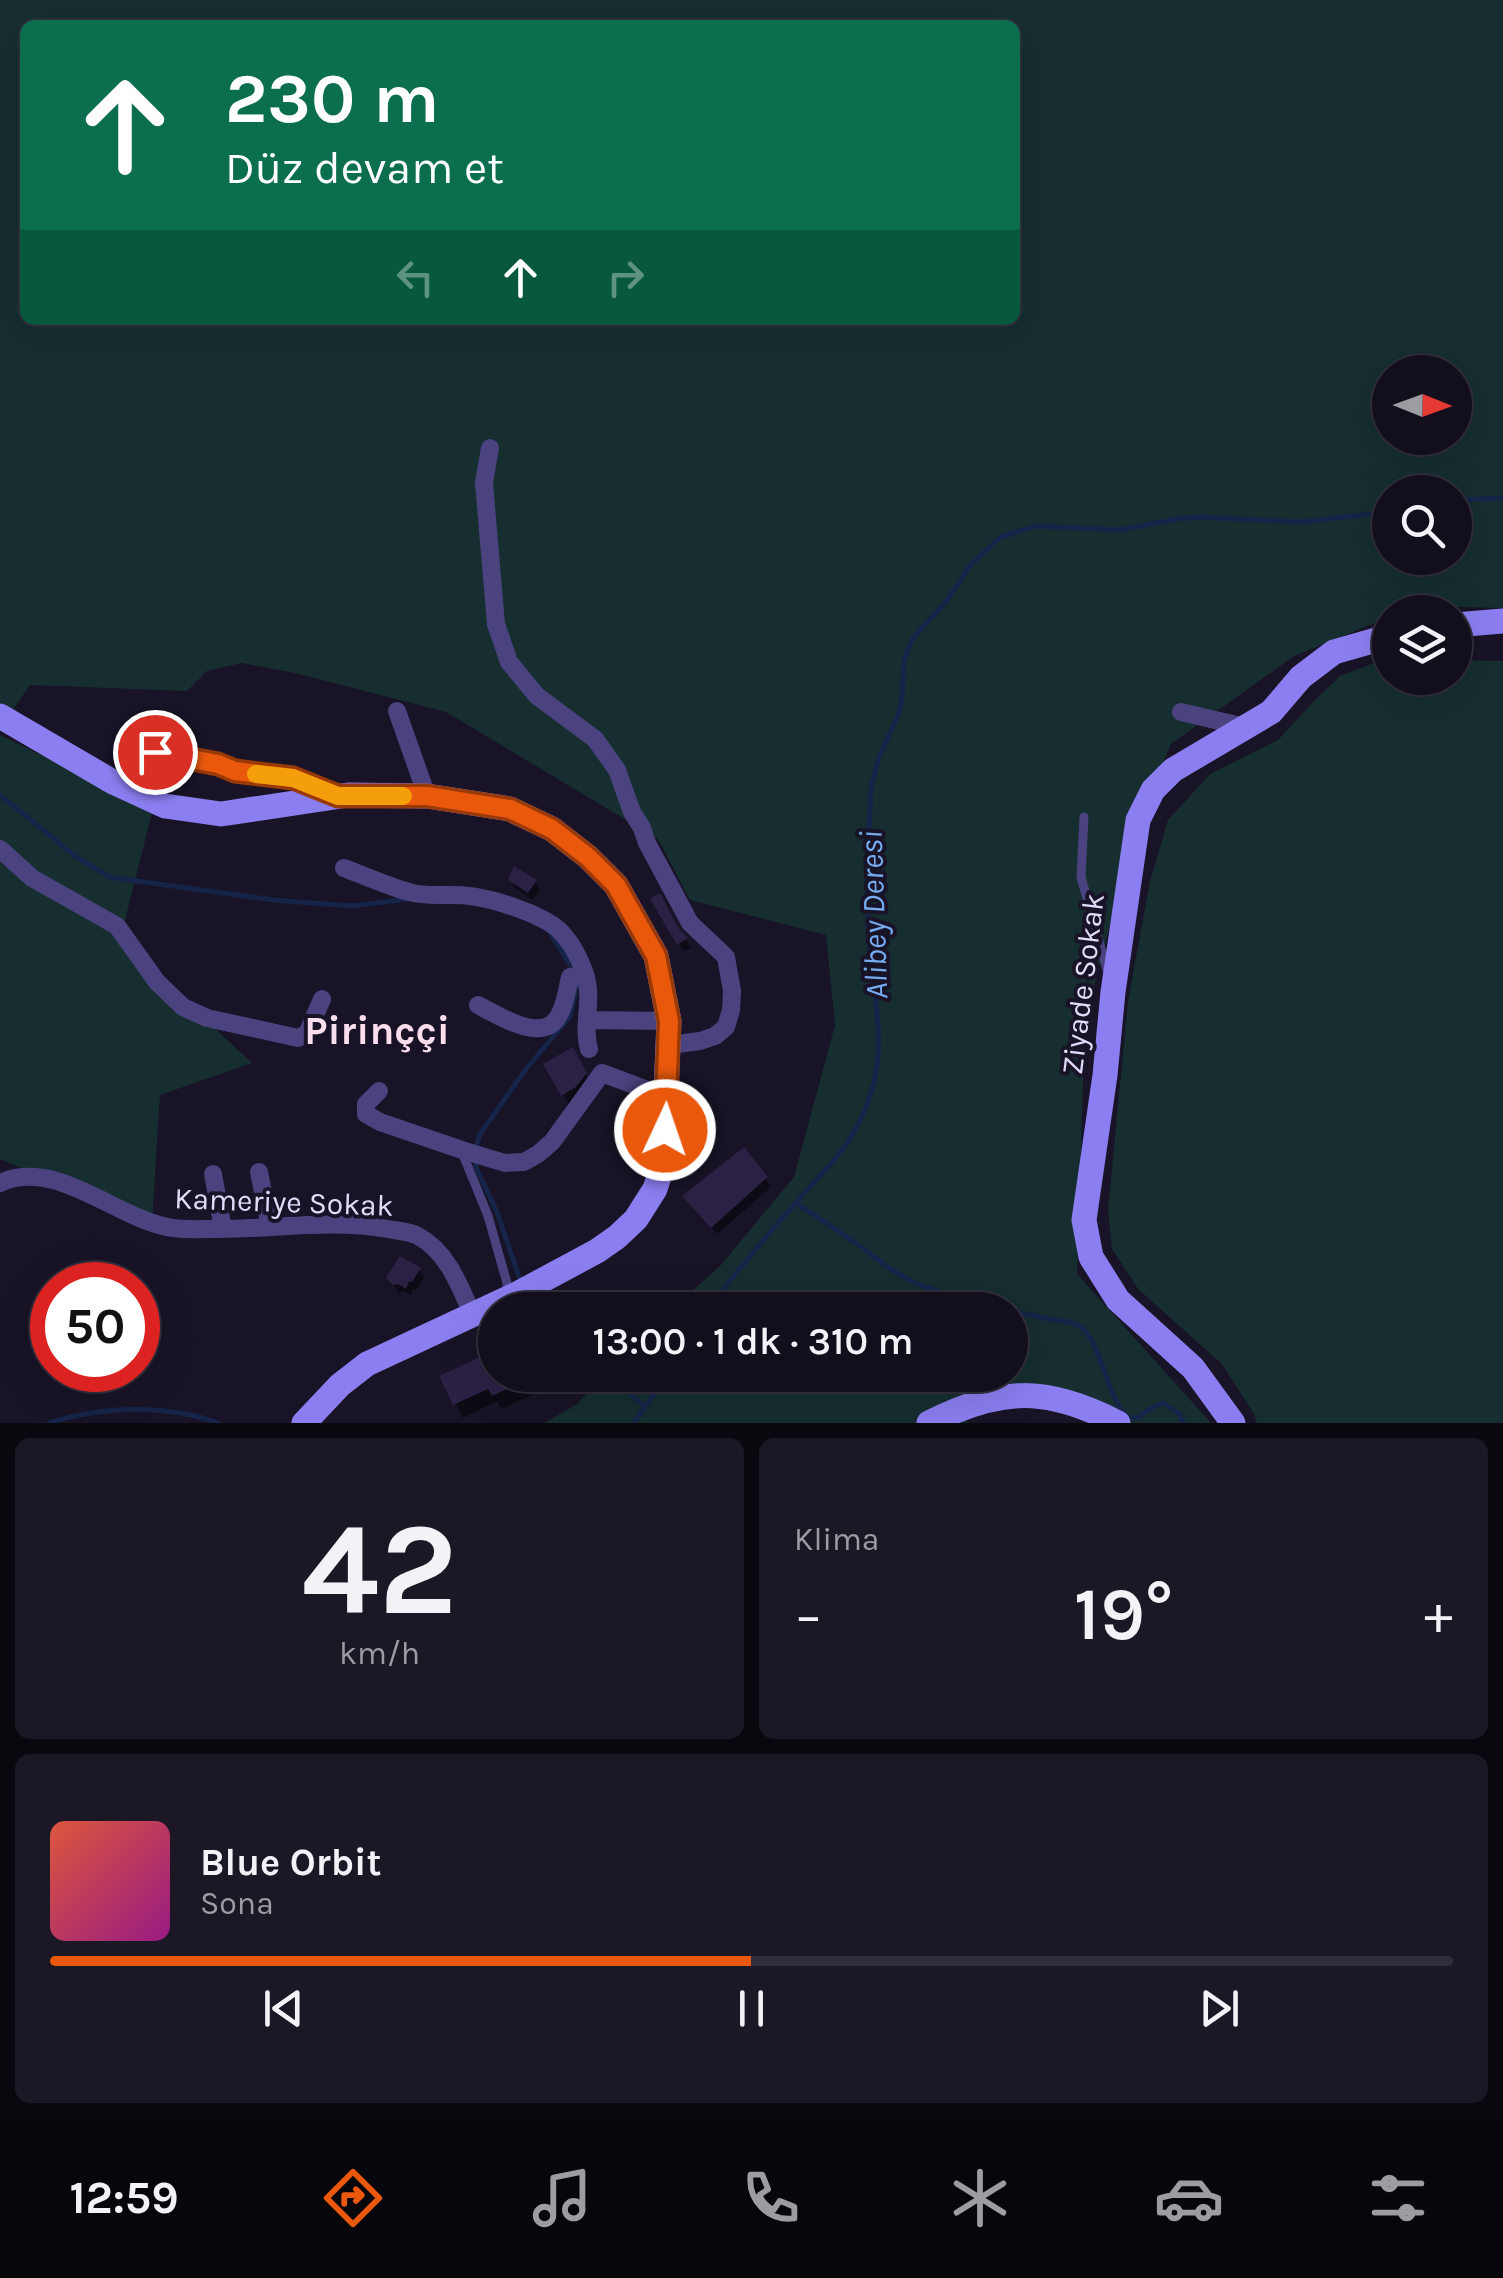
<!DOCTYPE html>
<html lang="tr">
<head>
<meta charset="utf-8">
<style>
	:root { --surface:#120e1c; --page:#1b1725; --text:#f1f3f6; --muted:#9c9ca3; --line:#312e3b; --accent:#ea580c }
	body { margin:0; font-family:Karla,sans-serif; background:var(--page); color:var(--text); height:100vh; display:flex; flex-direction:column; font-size:38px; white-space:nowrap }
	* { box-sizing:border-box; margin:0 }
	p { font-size:32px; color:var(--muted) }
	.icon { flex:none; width:55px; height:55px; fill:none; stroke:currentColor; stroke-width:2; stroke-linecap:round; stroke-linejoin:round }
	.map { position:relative; height:1423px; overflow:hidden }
	.panel { display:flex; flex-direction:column; gap:15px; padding:15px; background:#0a080f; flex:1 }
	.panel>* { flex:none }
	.banner { position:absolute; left:20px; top:20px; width:1000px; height:305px; border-radius:15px; box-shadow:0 10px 40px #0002,0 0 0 2px var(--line); background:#0b6e4f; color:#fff; overflow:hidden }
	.needle { width:65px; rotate:91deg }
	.fabs { position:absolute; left:1372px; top:355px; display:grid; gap:20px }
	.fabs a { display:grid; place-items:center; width:100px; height:100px; border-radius:50%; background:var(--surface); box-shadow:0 10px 40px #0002,0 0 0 2px var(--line); font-size:50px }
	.speed { position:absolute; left:30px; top:1262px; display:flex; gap:20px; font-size:50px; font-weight:700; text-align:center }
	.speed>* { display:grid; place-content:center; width:130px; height:130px; border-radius:50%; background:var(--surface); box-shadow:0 10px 40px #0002,0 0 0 2px var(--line); line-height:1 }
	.speed .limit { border:15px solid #d22; background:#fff; color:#111 }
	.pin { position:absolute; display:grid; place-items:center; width:85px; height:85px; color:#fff; margin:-42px; border:5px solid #fff; border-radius:50%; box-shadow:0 2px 10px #0007 }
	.me { position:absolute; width:110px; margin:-55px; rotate:3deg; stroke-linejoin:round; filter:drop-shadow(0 0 8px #0008) }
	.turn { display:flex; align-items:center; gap:35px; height:210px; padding:0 40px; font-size:45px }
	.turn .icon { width:130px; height:130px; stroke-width:2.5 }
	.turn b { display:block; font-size:70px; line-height:85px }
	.lanes { display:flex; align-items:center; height:95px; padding:0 40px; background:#0003; justify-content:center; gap:50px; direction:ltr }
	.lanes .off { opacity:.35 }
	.big { font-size:75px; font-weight:600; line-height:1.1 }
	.panel .card { flex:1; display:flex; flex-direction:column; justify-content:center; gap:15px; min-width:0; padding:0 35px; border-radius:15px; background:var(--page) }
	.panel .dial { align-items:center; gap:0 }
	.dial b { font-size:130px; line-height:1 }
	.song { display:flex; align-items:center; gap:30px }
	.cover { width:120px; height:120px; border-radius:15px; background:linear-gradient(135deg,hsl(10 70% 55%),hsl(310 70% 35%)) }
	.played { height:10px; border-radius:5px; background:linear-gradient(90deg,var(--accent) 50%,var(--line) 50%) }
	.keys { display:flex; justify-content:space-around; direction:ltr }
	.heat { display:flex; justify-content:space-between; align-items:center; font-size:55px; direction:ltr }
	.panel .tiles { flex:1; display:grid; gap:15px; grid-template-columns:1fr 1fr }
	.card:last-child { grid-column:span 2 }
	.trip { position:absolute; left:478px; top:1292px; width:550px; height:100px; border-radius:50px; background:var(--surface); box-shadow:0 10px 40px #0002,0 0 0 2px var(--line); font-weight:600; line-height:100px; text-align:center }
	.tabs { display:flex; height:160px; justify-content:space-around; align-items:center; background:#07060b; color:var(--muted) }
	.tabs .icon { width:70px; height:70px }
	.tabs .active { color:var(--accent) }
	.tabs b { font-size:45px; color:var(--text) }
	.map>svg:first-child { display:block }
	.green { fill:#162e30; fill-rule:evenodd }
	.shadow { fill:#0007 }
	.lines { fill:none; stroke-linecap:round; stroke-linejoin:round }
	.stream { stroke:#152448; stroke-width:5 }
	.building { fill:#2b2145 }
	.lane { stroke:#4b4380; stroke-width:9 }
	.street { stroke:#4b4380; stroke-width:18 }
	.secondary { stroke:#8b7ef0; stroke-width:25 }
	.route-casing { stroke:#983908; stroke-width:25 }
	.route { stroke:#ea580c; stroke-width:18 }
	.slow { stroke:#f59e0b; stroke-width:18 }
	.labels { text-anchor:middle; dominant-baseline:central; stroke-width:8; stroke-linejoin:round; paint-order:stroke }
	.street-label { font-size:30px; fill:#e2dcfb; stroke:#181326 }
	.water-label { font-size:32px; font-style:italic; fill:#76acef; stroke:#181326 }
	.district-label { font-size:40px; font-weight:bold; fill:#fbdeee; stroke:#181326 }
</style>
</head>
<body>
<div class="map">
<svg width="1503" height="1423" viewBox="0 0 1503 1423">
	<rect width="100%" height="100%" fill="#181326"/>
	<path class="green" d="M 0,0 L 1503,0 L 1503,608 L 1416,606 L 1401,612 L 1390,612 L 1390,617 L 1294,656 L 1171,744 L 1133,835 L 1085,1023 L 1077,1274 L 1211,1423 L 1101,1423 L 1008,1398 L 953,1412 L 970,1423 L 544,1423 L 577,1404 L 604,1375 L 1010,1375 L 1010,1310 L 671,1310 L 720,1266 L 794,1177 L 835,1025 L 826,935 L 690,900 L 658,839 L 446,712 L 295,673 L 242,663 L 207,671 L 187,691 L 30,685 L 12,711 L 0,702 ZM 25,25 L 1015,25 L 1015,320 L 25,320 ZM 1390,372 L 1455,372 L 1455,438 L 1390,438 ZM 1390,492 L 1455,492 L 1455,558 L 1390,558 Z
		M 1390,657 L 1390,678 L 1455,678 L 1455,660 L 1503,661 L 1503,1423 L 1257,1423 L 1254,1414 L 1222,1364 L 1138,1289 L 1112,1249 L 1108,1211 L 1128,1001 L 1150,881 L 1168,820 L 1210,774 L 1278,740 L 1313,702 L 1340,676 Z
		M 0,735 L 153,809 L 120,940 L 252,1063 L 160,1095 L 152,1224 L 0,1159 Z"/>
	<path class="shadow" d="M 510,879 L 535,881 L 540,890 L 533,900 L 515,888 Z
		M 653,900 L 686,940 L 691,948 L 684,951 Z
		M 572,1051 L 596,1093 L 574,1113 L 547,1065 Z
		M 766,1179 L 771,1187 L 717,1234 L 690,1205 Z
		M 419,1269 L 424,1278 L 416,1290 L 413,1289 L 411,1295 L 404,1291 L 399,1293 L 389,1278 Z
		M 495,1352 L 495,1375 L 534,1375 L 541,1390 L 502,1409 L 497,1401 L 463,1418 L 442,1377 Z"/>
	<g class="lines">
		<path class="stream" d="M 1455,500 L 1503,498
			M 0,795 L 75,856 L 109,877 L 273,900 L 352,906 L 407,899
			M 551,934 L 572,968
			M 476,1147 L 480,1134 L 526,1069 L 570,1017 L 577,987
			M 476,1158 L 476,1167 L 497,1212 L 518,1274 L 523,1283
			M 796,1203 C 817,1217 839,1231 860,1246 C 879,1260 896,1275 918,1284 C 958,1299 1003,1310 1045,1318 C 1057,1321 1071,1320 1082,1328 C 1101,1344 1106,1394 1127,1417 L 1137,1418 L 1153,1407 L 1163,1403 L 1180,1414 L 1183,1423
			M 532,1296 L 540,1310
			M 708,1310 C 736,1271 768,1234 800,1198 C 816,1179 836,1161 849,1140 C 898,1063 872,1007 868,925 C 866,880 869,834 871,788 L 879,757 L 899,713 L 902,698 L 904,660 L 912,639 L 945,603 L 972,563 L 1001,537 L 1035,526 L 1120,530 L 1177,519 L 1197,517 L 1301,522 L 1390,512
			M 610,1375 L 645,1407
			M 49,1423 C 100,1406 168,1404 218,1423
			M 634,1423 L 667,1375"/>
	</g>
	<path class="building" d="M 514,866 L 537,880 L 528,893 L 508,880 Z
		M 660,893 L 679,929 L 688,938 L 677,945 L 650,899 Z
		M 573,1047 L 587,1073 L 576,1087 L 561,1096 L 543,1064 Z
		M 744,1147 L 768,1177 L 711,1228 L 682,1196 Z
		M 400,1256 L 421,1268 L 412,1282 L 409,1281 L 406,1289 L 398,1284 L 393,1285 L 386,1278 Z
		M 495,1350 L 495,1375 L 538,1375 L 492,1396 L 488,1389 L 453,1405 L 439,1376 Z"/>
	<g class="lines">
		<path class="lane" d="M 1084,817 L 1081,877 L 1107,970
			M 465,1151 L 464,1157 L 488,1216 L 507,1283 L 507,1292"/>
		<path class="street" d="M 490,448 L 484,483 L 496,624 L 509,662 L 537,696 L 595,739 L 617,770 L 632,812 L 642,828 L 647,843 L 690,923 L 726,957 L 732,991 L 731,1010 L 726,1027 L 715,1036 L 700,1041 L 669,1045
			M 397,711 L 427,796
			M 1181,712 L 1245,727
			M 155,752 L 217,765 L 235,771 L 293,778 L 338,796
			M 0,849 L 32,878 L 117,926 L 157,982 L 183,1007 L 207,1018 L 298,1038 L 307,1034 L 322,999
			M 344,868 C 365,876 387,886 409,892 C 429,898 450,893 470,896 C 494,899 546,915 562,933 C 570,942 578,956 582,966 C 596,997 581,1023 589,1049
			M 478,1005 C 495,1014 535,1039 553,1023 C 564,1013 567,990 570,977 L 586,978
			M 589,1020 L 669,1021
			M 602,1073 L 666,1097
			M 379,1091 L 366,1104 L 366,1114 L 380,1122 L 465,1151 L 505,1163 L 524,1162 L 538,1154 L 552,1142 L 602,1073
			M 259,1172 L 270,1227
			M 213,1174 L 223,1229
			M 0,1183 C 57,1157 117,1220 173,1228 C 188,1230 204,1229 219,1229 C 275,1229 332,1219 388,1229 C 397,1231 409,1231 418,1236 C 448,1252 460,1287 473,1316"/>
		<path class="secondary" d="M 1455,625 L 1503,621
			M 0,716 L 113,782 L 165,806 L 221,814 L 348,795 L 427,796 L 510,809 L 552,829 L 588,857 L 616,885 L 656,956 L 669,1021 L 663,1164 L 655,1189 L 636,1219 L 617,1237 L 597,1251 L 517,1294 L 367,1364 L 340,1385 L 304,1423
			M 929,1423 C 1001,1387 1046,1386 1118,1423
			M 1233,1423 L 1193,1368 L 1118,1300 L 1091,1257 L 1084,1220 L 1105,1075 L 1113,992 L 1138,820 L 1153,790 L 1173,770 L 1271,712 L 1301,677 L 1334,652 L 1390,636"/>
	</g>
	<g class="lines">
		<defs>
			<path id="route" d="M 155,752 L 218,764 L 235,771 L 293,778 L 338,796 L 427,796 L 510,809 L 552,829 L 588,857 L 616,885 L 656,956 L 669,1021 L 665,1130"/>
		</defs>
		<use href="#route" class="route-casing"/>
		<use href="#route" class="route"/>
		<path class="slow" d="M 256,774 L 293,778 L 338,796 L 403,796"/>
	</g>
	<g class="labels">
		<g class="street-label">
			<text transform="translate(1083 984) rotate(-83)">Ziyade Sokak</text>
			<text transform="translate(284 1202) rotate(2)">Kameriye Sokak</text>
		</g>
		<g class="water-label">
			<text transform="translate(874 915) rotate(-92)">Alibey Deresi</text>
		</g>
		<g class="district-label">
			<text x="377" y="1030">Pirinççi</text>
		</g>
	</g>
</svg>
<div class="fabs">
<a><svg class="needle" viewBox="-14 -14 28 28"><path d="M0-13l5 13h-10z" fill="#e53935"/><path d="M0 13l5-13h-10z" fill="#9c9ca3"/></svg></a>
<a><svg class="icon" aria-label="search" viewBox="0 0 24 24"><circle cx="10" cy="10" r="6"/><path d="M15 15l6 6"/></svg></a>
<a><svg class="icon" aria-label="layers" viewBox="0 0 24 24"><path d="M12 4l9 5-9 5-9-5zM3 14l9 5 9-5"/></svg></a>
</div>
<div class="speed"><div class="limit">50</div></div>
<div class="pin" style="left:155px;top:752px;background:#d93025"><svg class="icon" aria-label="arrive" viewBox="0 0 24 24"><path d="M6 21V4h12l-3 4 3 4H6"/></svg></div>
<svg class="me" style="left:665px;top:1130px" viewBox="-20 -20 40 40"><circle r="17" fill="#ea580c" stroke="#fff" stroke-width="3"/><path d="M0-11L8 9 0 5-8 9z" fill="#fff"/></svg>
<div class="trip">13:00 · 1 dk · 310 m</div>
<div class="banner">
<div class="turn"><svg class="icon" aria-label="ahead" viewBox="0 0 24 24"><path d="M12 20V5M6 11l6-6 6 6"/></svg><div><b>230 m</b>Düz devam et</div></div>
<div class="lanes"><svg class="icon off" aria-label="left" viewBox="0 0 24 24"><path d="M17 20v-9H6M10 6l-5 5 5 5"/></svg><svg class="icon" aria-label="ahead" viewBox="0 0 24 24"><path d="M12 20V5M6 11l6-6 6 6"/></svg><svg class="icon off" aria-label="right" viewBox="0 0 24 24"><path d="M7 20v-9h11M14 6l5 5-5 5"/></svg></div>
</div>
</div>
<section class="panel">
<div class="tiles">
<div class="card dial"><b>42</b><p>km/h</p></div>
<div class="card"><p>Klima</p>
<div class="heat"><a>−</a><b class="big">19°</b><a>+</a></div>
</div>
<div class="card">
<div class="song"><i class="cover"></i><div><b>Blue Orbit</b><p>Sona</p></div></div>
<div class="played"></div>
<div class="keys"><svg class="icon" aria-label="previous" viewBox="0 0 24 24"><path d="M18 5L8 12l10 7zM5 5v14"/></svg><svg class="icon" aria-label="pause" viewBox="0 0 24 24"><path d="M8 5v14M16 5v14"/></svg><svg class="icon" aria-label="next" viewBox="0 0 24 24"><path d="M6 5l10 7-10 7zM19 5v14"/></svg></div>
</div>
</div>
</section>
<nav class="tabs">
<b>12:59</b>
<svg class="icon active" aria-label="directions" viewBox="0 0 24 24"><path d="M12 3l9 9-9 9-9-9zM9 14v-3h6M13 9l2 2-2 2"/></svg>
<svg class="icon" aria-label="music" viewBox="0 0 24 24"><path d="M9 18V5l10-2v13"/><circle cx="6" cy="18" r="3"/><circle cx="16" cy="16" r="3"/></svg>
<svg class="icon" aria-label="phone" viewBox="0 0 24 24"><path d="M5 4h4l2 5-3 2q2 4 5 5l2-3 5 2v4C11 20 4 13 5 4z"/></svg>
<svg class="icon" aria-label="climate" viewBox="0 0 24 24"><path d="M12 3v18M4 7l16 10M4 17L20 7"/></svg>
<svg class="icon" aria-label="car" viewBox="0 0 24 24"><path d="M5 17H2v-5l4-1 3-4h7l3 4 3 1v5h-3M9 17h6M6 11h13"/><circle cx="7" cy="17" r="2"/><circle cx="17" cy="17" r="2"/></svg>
<svg class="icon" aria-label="filters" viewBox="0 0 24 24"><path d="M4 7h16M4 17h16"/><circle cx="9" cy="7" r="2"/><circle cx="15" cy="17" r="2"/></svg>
</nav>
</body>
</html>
